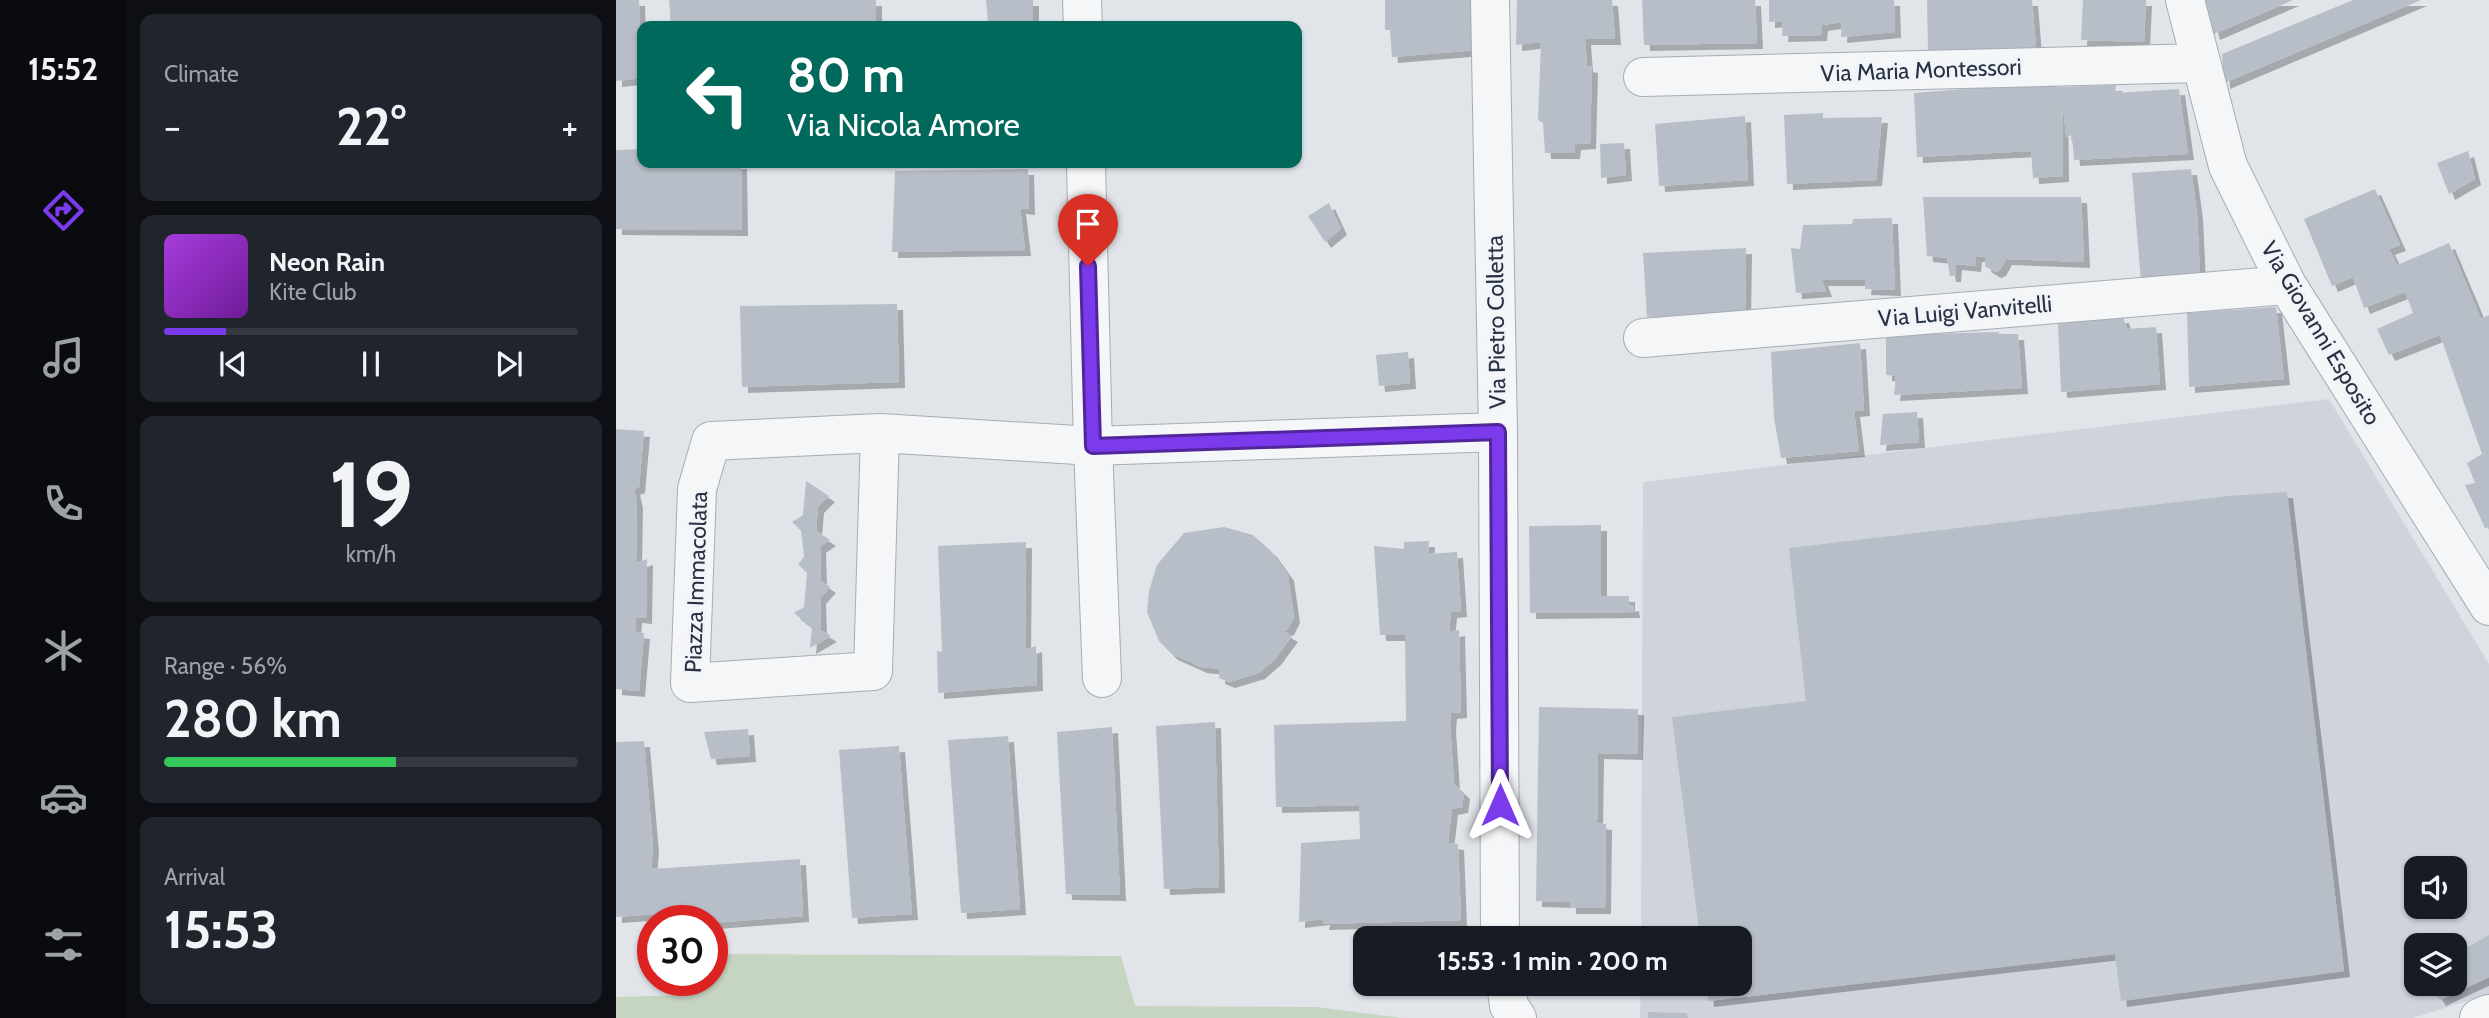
<!DOCTYPE html>
<html lang="en">
<head>
<meta charset="utf-8">
<style>
	:root { --surface:#171b24; --page:#20242c; --text:#f1f3f6; --muted:#9ea1a6; --line:#363941; --accent:#7c3aed }
	body { margin:0; font-family:Cabin,sans-serif; background:var(--page); color:var(--text); height:100vh; display:flex; flex-direction:column; font-size:26px; white-space:nowrap }
	* { box-sizing:border-box; margin:0 }
	p { font-size:23px; color:var(--muted) }
	.icon { flex:none; width:38px; height:38px; fill:none; stroke:currentColor; stroke-width:2; stroke-linecap:round; stroke-linejoin:round }
	.map { position:relative; flex:1; overflow:hidden }
	.side { display:flex; flex-direction:column; gap:14px; padding:14px; background:#0d0f14; width:490px }
	.side>* { flex:none }
	.guide { position:absolute; left:21px; top:21px; width:665px; height:147px; border-radius:14px; box-shadow:0 2px 5px #0004; background:#00695c; color:#fff; overflow:hidden }
	.fabs { position:absolute; left:1788px; top:856px; display:grid; gap:14px }
	.fabs a { display:grid; place-items:center; width:63px; height:63px; border-radius:14px; background:var(--surface); box-shadow:0 2px 5px #0004; font-size:35px }
	.speed { position:absolute; left:21px; top:905px; display:flex; gap:14px; font-size:35px; font-weight:700; text-align:center }
	.speed>* { display:grid; place-content:center; width:91px; height:91px; border-radius:50%; background:var(--surface); box-shadow:0 2px 5px #0004; line-height:1 }
	.speed .limit { border:10px solid #d22; background:#fff; color:#111 }
	.pin { position:absolute; display:grid; place-items:center; width:60px; height:60px; color:#fff; margin:-72px -30px; border-radius:50% 50% 50% 0; rotate:-45deg; box-shadow:0 0 7px #0007 }
	.pin .icon { rotate:45deg }
	.me { position:absolute; width:77px; margin:-38px; rotate:0deg; stroke-linejoin:round; filter:drop-shadow(0 0 5px #0008) }
	.turn { display:flex; align-items:center; gap:24px; height:147px; padding:0 35px; font-size:32px }
	.turn .icon { width:91px; height:91px; stroke-width:2.5 }
	.turn b { display:block; font-size:49px; line-height:60px }
	.big { font-size:52px; font-weight:700; line-height:1.1 }
	.side .tile { flex:1; display:flex; flex-direction:column; justify-content:center; gap:10px; min-width:0; padding:0 24px; border-radius:14px; background:var(--page) }
	.side .dial { align-items:center; gap:0 }
	.dial b { font-size:91px; line-height:1 }
	.song { display:flex; align-items:center; gap:21px }
	.cover { width:84px; height:84px; border-radius:10px; background:linear-gradient(135deg,hsl(280 70% 55%),hsl(280 70% 35%)) }
	.played { height:7px; border-radius:4px; background:linear-gradient(90deg,var(--accent) 15%,var(--line) 15%) }
	.keys { display:flex; justify-content:space-around; direction:ltr }
	.heat { display:flex; justify-content:space-between; align-items:center; font-size:38px; direction:ltr }
	.charge { height:10px; border-radius:5px; background:linear-gradient(90deg,#34c759 56%,var(--line) 0) }
	.trip { position:absolute; left:737px; top:926px; width:399px; height:70px; border-radius:14px; background:var(--surface); box-shadow:0 2px 5px #0004; font-weight:700; line-height:70px; text-align:center }
	main { display:flex; flex:1; min-height:0 }
	.dock { display:flex; flex-direction:column; width:126px; justify-content:space-around; align-items:center; background:#090b0e; color:var(--muted) }
	.dock .icon { width:49px; height:49px }
	.dock .active { color:var(--accent) }
	.dock b { font-size:32px; color:var(--text) }
	.map>svg:first-child { display:block }
	.built { fill:#cfd4dc; fill-rule:evenodd }
	.green { fill:#c6d4c2 }
	.building { fill:#b8bec8; filter:url(#shadow) }
	.lines { fill:none; stroke-linecap:round; stroke-linejoin:round }
	.minor-casing { stroke:#a6acb5; stroke-width:40 }
	.minor { stroke:#f4f6f8; stroke-width:38 }
	.route-casing { stroke:#51269a; stroke-width:18 }
	.route { stroke:#7c3aed; stroke-width:12 }
	.labels { text-anchor:middle; dominant-baseline:central; stroke-width:6; stroke-linejoin:round; paint-order:stroke }
	.street-label { font-size:23px; fill:#293243; stroke:#f1f4f8 }
</style>
</head>
<body>
<main>
<nav class="dock">
<b>15:52</b>
<svg class="icon active" aria-label="directions" viewBox="0 0 24 24"><path d="M12 3l9 9-9 9-9-9zM9 14v-3h6M13 9l2 2-2 2"/></svg>
<svg class="icon" aria-label="music" viewBox="0 0 24 24"><path d="M9 18V5l10-2v13"/><circle cx="6" cy="18" r="3"/><circle cx="16" cy="16" r="3"/></svg>
<svg class="icon" aria-label="phone" viewBox="0 0 24 24"><path d="M5 4h4l2 5-3 2q2 4 5 5l2-3 5 2v4C11 20 4 13 5 4z"/></svg>
<svg class="icon" aria-label="climate" viewBox="0 0 24 24"><path d="M12 3v18M4 7l16 10M4 17L20 7"/></svg>
<svg class="icon" aria-label="car" viewBox="0 0 24 24"><path d="M5 17H2v-5l4-1 3-4h7l3 4 3 1v5h-3M9 17h6M6 11h13"/><circle cx="7" cy="17" r="2"/><circle cx="17" cy="17" r="2"/></svg>
<svg class="icon" aria-label="filters" viewBox="0 0 24 24"><path d="M4 7h16M4 17h16"/><circle cx="9" cy="7" r="2"/><circle cx="15" cy="17" r="2"/></svg>
</nav>
<section class="side">
<div class="tile"><p>Climate</p>
<div class="heat"><a>−</a><b class="big">22°</b><a>+</a></div>
</div>
<div class="tile">
<div class="song"><i class="cover"></i><div><b>Neon Rain</b><p>Kite Club</p></div></div>
<div class="played"></div>
<div class="keys"><svg class="icon" aria-label="previous" viewBox="0 0 24 24"><path d="M18 5L8 12l10 7zM5 5v14"/></svg><svg class="icon" aria-label="pause" viewBox="0 0 24 24"><path d="M8 5v14M16 5v14"/></svg><svg class="icon" aria-label="next" viewBox="0 0 24 24"><path d="M6 5l10 7-10 7zM19 5v14"/></svg></div>
</div>
<div class="tile dial"><b>19</b><p>km/h</p></div>
<div class="tile"><p>Range · 56%</p><b class="big">280 km</b><div class="charge"></div></div>
<div class="tile"><p>Arrival</p><b class="big">15:53</b></div>
</section>
<div class="map">
<svg width="1873" height="1018" viewBox="0 0 1873 1018">
	<defs>
		<filter id="shadow"><feDropShadow dx="6" dy="6" stdDeviation="0" flood-color="#0004"/></filter>
	</defs>
	<rect width="100%" height="100%" fill="#e1e5ea"/>
	<path class="built" d="M 1713,399 L 1873,664 L 1873,994 L 1797,1018 L 1024,1018 L 1025,984 L 1124,984 L 1124,938 L 1025,938 L 1027,482 ZM 1801,868 L 1839,868 L 1839,906 L 1801,906 ZM 1801,945 L 1839,945 L 1839,984 L 1801,984 Z"/>
	<path class="green" d="M 96,954 L 505,956 L 519,1006 L 700,1007 L 786,1018 L 0,1018 L 0,997 L 74,995 L 70,980 L 96,980 Z"/>
	<path class="building" d="M 0,0 L 23,0 L 26,78 L 0,81 Z
		M 53,0 L 260,0 L 260,26 L 55,26 Z
		M 370,0 L 417,0 L 417,26 L 355,26 L 354,24 L 372,23 Z
		M 769,0 L 859,0 L 860,50 L 776,57 L 774,30 L 769,30 Z
		M 901,0 L 996,0 L 999,39 L 969,39 L 971,66 L 976,67 L 974,143 L 959,144 L 958,153 L 929,153 L 927,123 L 922,120 L 925,42 L 900,45 Z
		M 1026,0 L 1139,0 L 1141,43 L 1028,45 Z
		M 1153,0 L 1278,0 L 1279,32 L 1225,37 L 1226,22 L 1206,25 L 1205,35 L 1166,36 L 1167,21 L 1153,22 Z
		M 1311,0 L 1416,0 L 1420,48 L 1312,50 Z
		M 1467,0 L 1530,0 L 1528,42 L 1465,40 Z
		M 1589,0 L 1677,0 L 1598,34 Z
		M 1737,0 L 1805,0 L 1608,83 L 1606,54 Z
		M 1412,84 L 1446,87 L 1500,85 L 1499,93 L 1563,89 L 1572,154 L 1458,160 L 1456,135 L 1450,137 L 1446,93 L 1447,176 L 1417,178 L 1415,151 L 1301,157 L 1298,93 Z
		M 1207,113 L 1207,118 L 1266,117 L 1260,180 L 1171,184 L 1168,115 Z
		M 1129,116 L 1132,180 L 1043,186 L 1039,124 Z
		M 1008,143 L 1010,175 L 985,178 L 984,144 Z
		M 26,149 L 26,163 L 125,163 L 126,230 L 0,229 L 0,150 Z
		M 1852,151 L 1859,179 L 1833,194 L 1821,163 Z
		M 412,169 L 413,209 L 404,208 L 409,250 L 276,252 L 279,171 Z
		M 1575,169 L 1581,213 L 1584,277 L 1525,282 L 1516,173 Z
		M 1759,189 L 1784,245 L 1773,249 L 1781,265 L 1833,243 L 1865,319 L 1873,315 L 1873,527 L 1869,528 L 1849,485 L 1859,483 L 1851,463 L 1866,454 L 1824,335 L 1773,355 L 1761,329 L 1797,313 L 1789,292 L 1748,308 L 1737,277 L 1716,286 L 1688,219 Z
		M 1307,197 L 1465,197 L 1468,262 L 1390,259 L 1384,270 L 1379,272 L 1369,266 L 1370,257 L 1360,256 L 1359,266 L 1340,264 L 1339,276 L 1334,276 L 1331,258 L 1311,256 Z
		M 713,203 L 725,229 L 709,242 L 692,216 Z
		M 1276,218 L 1279,290 L 1249,289 L 1250,280 L 1206,280 L 1210,291 L 1180,293 L 1175,248 L 1184,249 L 1187,225 L 1236,224 L 1237,219 Z
		M 1130,248 L 1129,314 L 1031,317 L 1027,253 Z
		M 281,304 L 283,382 L 126,387 L 124,306 Z
		M 1660,307 L 1668,379 L 1573,387 L 1571,313 Z
		M 1507,317 L 1511,329 L 1540,327 L 1544,384 L 1445,392 L 1442,323 Z
		M 1383,332 L 1383,334 L 1402,334 L 1406,388 L 1278,395 L 1280,376 L 1270,375 L 1270,335 Z
		M 1244,343 L 1248,410 L 1238,411 L 1243,451 L 1165,458 L 1158,418 L 1155,352 Z
		M 792,352 L 794,383 L 763,386 L 760,355 Z
		M 1301,412 L 1303,442 L 1264,445 L 1267,414 Z
		M 0,429 L 28,431 L 23,487 L 18,489 L 21,502 L 20,563 L 31,559 L 30,618 L 20,617 L 19,632 L 28,633 L 23,691 L 0,689 Z
		M 190,481 L 213,496 L 202,507 L 200,531 L 214,540 L 204,547 L 205,581 L 214,587 L 204,598 L 205,630 L 215,636 L 194,648 L 196,627 L 178,613 L 188,607 L 191,573 L 182,564 L 188,557 L 185,530 L 176,522 L 187,515 Z
		M 1671,492 L 1728,971 L 1505,1001 L 1499,954 L 1092,1001 L 1090,984 L 1124,984 L 1124,938 L 1084,938 L 1056,717 L 1190,701 L 1173,548 L 1612,496 Z
		M 985,525 L 985,596 L 1013,596 L 1013,606 L 1017,605 L 1018,612 L 914,613 L 913,526 Z
		M 608,527 L 637,535 L 655,551 L 672,575 L 678,617 L 672,629 L 667,631 L 676,636 L 659,659 L 643,673 L 613,682 L 603,678 L 604,669 L 585,667 L 556,654 L 543,641 L 531,612 L 533,591 L 541,565 L 568,533 Z
		M 813,541 L 812,554 L 841,552 L 845,611 L 835,612 L 833,632 L 843,630 L 845,712 L 835,713 L 834,725 L 838,784 L 848,793 L 846,807 L 836,809 L 832,843 L 842,844 L 845,920 L 707,924 L 708,919 L 683,922 L 685,843 L 744,839 L 743,805 L 660,807 L 658,725 L 790,721 L 789,635 L 764,635 L 758,546 L 788,549 L 788,542 Z
		M 410,542 L 409,650 L 420,646 L 421,685 L 322,693 L 321,651 L 326,652 L 322,546 Z
		M 923,707 L 1022,709 L 1021,754 L 982,753 L 981,823 L 990,824 L 989,908 L 954,908 L 954,902 L 920,901 Z
		M 599,722 L 603,887 L 548,889 L 540,726 Z
		M 496,727 L 504,895 L 450,894 L 441,732 Z
		M 132,729 L 134,756 L 95,759 L 88,732 Z
		M 392,736 L 404,909 L 345,913 L 332,740 Z
		M 28,741 L 37,847 L 35,869 L 184,859 L 187,916 L 96,923 L 96,920 L 40,920 L 40,914 L 0,917 L 0,742 Z
		M 283,746 L 296,914 L 236,918 L 223,750 Z
		M 1873,935 L 1873,977 L 1824,1000 L 1814,984 L 1839,984 L 1839,954 Z
		M 1032,1012 L 1071,1013 L 1072,1018 L 1032,1018 Z"/>
	<g class="lines">
		<defs>
			<path id="minor" d="M 466,0 L 467,26
				M 874,0 L 882,432 L 884,938
				M 1569,0 L 1612,166 L 1671,285 L 1873,606
				M 1027,77 L 1584,63
				M 470,163 L 477,446 L 486,678
				M 1027,338 L 1671,285
				M 264,433 L 257,671 L 74,683 L 81,489 L 95,441 L 264,433 L 477,446 L 882,432
				M 890,984 L 893,1006 L 901,1018
				M 1863,1018 L 1873,1014"/>
		</defs>
		<use href="#minor" class="minor-casing"/>
		<use href="#minor" class="minor"/>
	</g>
	<g class="lines">
		<defs>
			<path id="route" d="M 472,266 L 477,446 L 882,432 L 884,805"/>
		</defs>
		<use href="#route" class="route-casing"/>
		<use href="#route" class="route"/>
	</g>
	<g class="labels">
		<g class="street-label">
			<text transform="translate(1305 70) rotate(-2)">Via Maria Montessori</text>
			<text transform="translate(1349 311) rotate(-5)">Via Luigi Vanvitelli</text>
			<text transform="translate(880 322) rotate(-91)">Via Pietro Colletta</text>
			<text transform="translate(1705 333) rotate(59)">Via Giovanni Esposito</text>
			<text transform="translate(80 582) rotate(-88)">Piazza Immacolata</text>
		</g>
	</g>
</svg>
<div class="fabs">
<a><svg class="icon" aria-label="sound" viewBox="0 0 24 24"><path d="M4 9h4l5-4v14l-5-4H4zM17 9q2 3 0 6"/></svg></a>
<a><svg class="icon" aria-label="layers" viewBox="0 0 24 24"><path d="M12 4l9 5-9 5-9-5zM3 14l9 5 9-5"/></svg></a>
</div>
<div class="speed"><div class="limit">30</div></div>
<div class="pin" style="left:472px;top:266px;background:#d93025"><svg class="icon" aria-label="arrive" viewBox="0 0 24 24"><path d="M6 21V4h12l-3 4 3 4H6"/></svg></div>
<svg class="me" style="left:884px;top:805px" viewBox="-20 -20 40 40"><path d="M0-17L14 15 0 8-14 15z" fill="#7c3aed" stroke="#fff" stroke-width="4"/></svg>
<div class="trip">15:53 · 1 min · 200 m</div>
<div class="guide">
<div class="turn"><svg class="icon" aria-label="left" viewBox="0 0 24 24"><path d="M17 20v-9H6M10 6l-5 5 5 5"/></svg><div><b>80 m</b>Via Nicola Amore</div></div>
</div>
</div>
</main>
</body>
</html>
